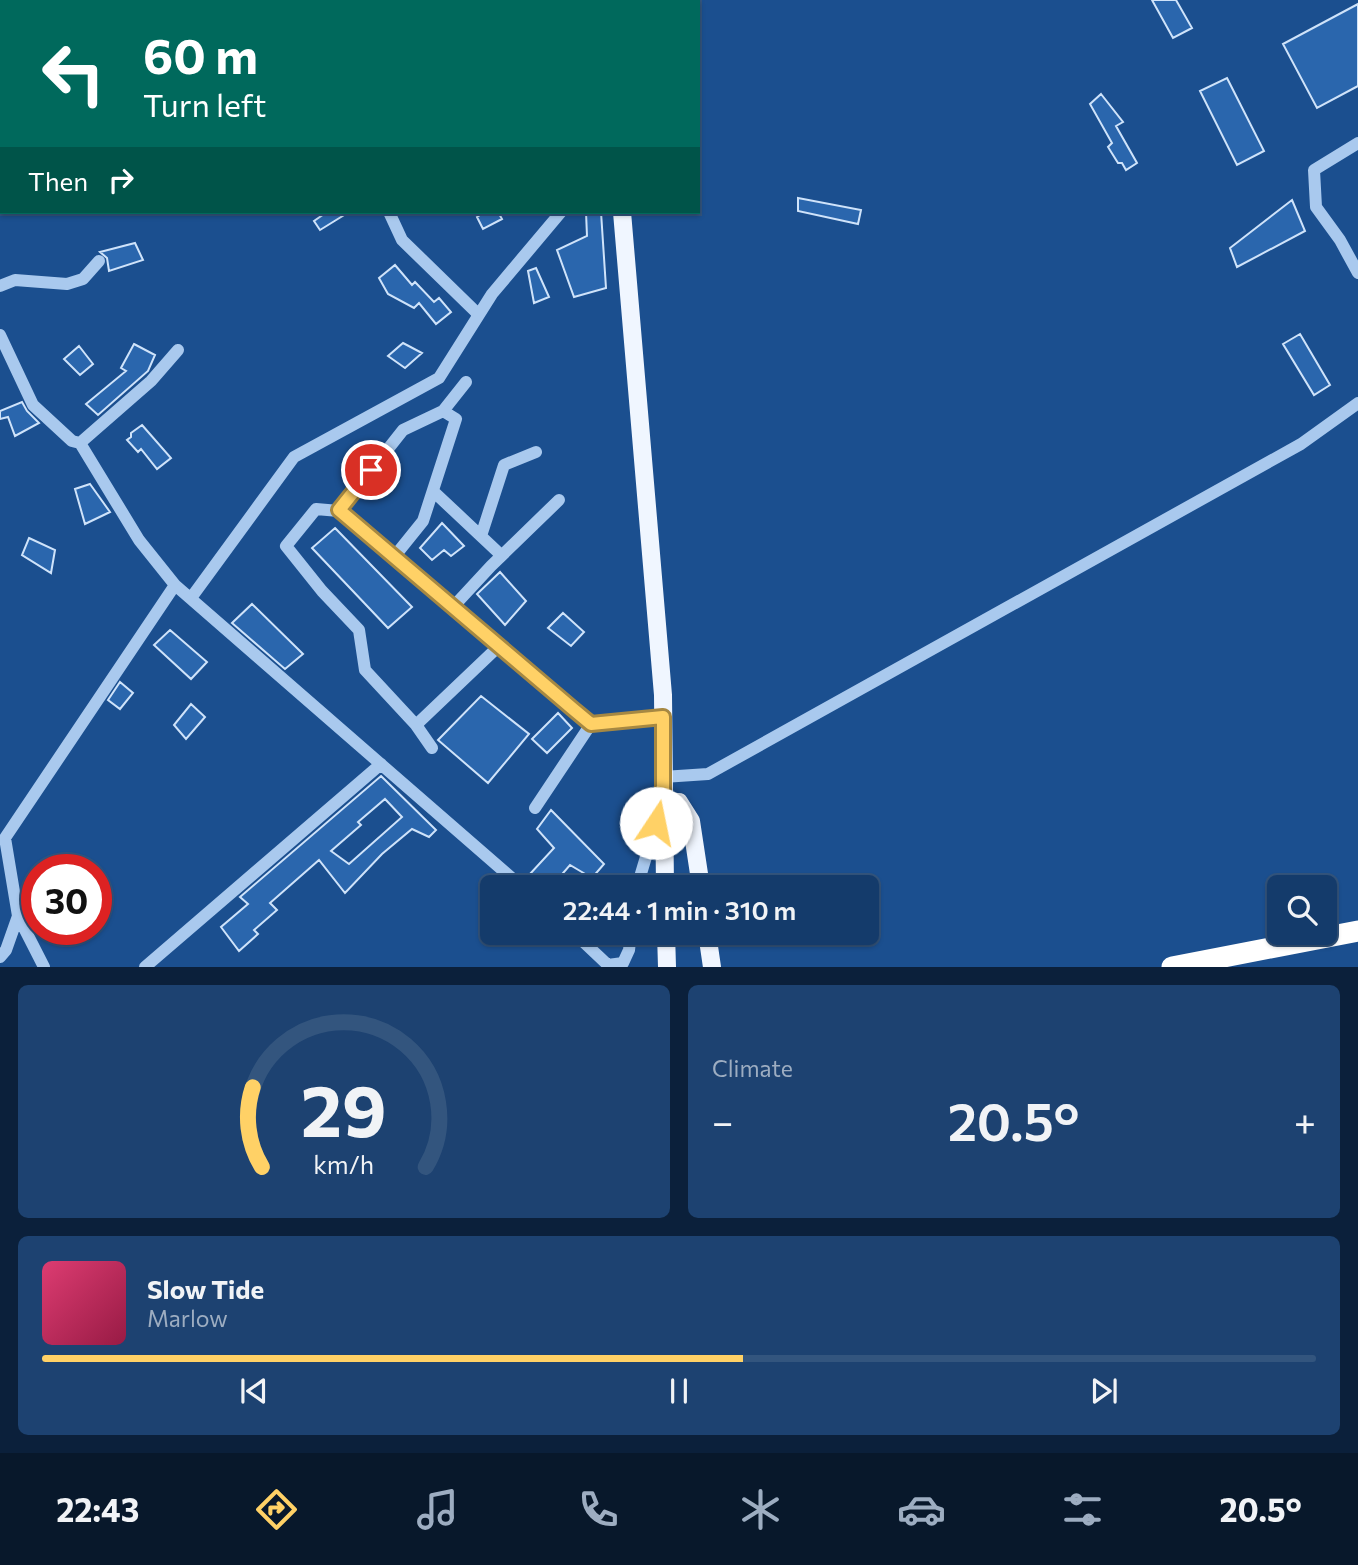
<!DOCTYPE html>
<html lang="en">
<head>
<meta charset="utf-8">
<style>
	:root { --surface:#143b6b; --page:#1d4271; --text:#f1f3f6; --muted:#9dadc1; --line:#33557e; --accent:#ffd166 }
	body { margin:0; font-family:Commissioner,sans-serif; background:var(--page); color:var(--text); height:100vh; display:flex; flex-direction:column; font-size:26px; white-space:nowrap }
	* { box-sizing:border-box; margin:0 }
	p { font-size:23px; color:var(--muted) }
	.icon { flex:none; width:38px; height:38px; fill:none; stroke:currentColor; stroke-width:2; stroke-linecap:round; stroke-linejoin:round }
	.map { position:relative; height:967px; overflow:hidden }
	.panel { display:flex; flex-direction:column; gap:18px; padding:18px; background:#0b203b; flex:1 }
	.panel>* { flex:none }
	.hud { position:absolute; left:0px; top:0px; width:700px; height:214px; box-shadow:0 2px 5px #0004,0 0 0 2px var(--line); background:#00695c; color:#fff; overflow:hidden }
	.controls { position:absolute; left:1267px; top:875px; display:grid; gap:14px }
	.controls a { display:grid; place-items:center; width:70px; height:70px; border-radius:10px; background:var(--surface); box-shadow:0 2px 5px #0004,0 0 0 2px var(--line); font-size:35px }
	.speed { position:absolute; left:21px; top:854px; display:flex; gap:14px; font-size:35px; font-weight:700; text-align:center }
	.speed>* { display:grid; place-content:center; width:91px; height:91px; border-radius:50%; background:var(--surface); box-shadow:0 2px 5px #0004,0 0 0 2px var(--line); line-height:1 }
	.speed .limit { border:10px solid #d22; background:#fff; color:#111 }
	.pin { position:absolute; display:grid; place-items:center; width:60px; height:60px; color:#fff; margin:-30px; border:4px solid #fff; border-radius:50%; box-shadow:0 2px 7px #0007 }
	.me { position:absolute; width:77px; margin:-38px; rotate:11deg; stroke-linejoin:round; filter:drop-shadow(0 0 5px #0008) }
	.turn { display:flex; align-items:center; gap:24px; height:147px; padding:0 28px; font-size:32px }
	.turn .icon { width:91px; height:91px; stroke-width:2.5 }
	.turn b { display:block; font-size:49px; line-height:60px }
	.then { display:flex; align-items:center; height:66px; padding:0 28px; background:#0003; gap:14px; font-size:26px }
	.big { font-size:52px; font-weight:600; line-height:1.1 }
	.panel .tile { flex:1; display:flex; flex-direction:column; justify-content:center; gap:10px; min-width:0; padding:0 24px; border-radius:10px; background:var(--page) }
	.panel .dial { align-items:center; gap:0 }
	.dial svg { height:182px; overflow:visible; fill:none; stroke:var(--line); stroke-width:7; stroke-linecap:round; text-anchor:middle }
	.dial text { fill:var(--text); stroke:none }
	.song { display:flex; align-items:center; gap:21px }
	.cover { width:84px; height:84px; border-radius:10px; background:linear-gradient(135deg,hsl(340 70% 55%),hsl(340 70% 35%)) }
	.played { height:7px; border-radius:4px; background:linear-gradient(90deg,var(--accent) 55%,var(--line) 55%) }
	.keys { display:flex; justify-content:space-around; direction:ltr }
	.heat { display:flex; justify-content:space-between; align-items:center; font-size:38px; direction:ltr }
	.panel .tiles { flex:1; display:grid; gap:18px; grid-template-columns:1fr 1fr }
	.tile:last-child { grid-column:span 2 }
	.trip { position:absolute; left:480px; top:875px; width:399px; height:70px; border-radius:10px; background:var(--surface); box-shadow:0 2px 5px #0004,0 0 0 2px var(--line); font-weight:600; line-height:70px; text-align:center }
	.menu { display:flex; height:112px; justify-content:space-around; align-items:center; background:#08182b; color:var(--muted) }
	.menu .icon { width:49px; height:49px }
	.menu .current { color:var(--accent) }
	.menu b { font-size:32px; color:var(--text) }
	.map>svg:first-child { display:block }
	.building { fill:#2a66ad; stroke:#cfe3fa; stroke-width:2; fill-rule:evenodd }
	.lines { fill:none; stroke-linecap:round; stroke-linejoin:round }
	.minor { stroke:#a9c9ee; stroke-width:12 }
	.major { stroke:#f0f6ff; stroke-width:18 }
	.highway { stroke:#fff; stroke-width:21 }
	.route-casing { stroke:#a68842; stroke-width:18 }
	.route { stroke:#ffd166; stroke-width:12 }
</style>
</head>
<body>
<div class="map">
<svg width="1358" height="967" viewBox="0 0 1358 967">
	<rect width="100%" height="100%" fill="#1b4f8f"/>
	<path class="building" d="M 1152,0 L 1176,0 L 1192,28 L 1173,38 Z
		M 1358,4 L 1358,86 L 1317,108 L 1283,44 Z
		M 1227,78 L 1264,151 L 1237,165 L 1200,91 Z
		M 1101,94 L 1123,122 L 1116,126 L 1137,163 L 1126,170 L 1122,163 L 1118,163 L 1108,147 L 1112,143 L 1090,104 Z
		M 798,198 L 861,210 L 858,224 L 798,211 Z
		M 1292,200 L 1305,231 L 1237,267 L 1230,248 Z
		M 327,212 L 349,212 L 320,230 L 314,221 Z
		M 485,212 L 498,212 L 502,219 L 483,229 L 477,217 Z
		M 586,212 L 601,212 L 606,288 L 574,297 L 557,250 L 587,236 Z
		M 135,243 L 143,260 L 109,271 L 107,258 L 100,252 Z
		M 395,265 L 412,285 L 415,282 L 434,302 L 439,298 L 451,312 L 436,324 L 419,303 L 414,308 L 388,294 L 379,278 Z
		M 536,268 L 549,297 L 534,303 L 528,271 Z
		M 1300,334 L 1330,385 L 1314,395 L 1283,344 Z
		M 403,343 L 422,353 L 405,368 L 388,356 Z
		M 134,344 L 155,355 L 148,371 L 98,415 L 86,404 L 126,371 L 121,368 Z
		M 79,346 L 93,364 L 80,375 L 64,359 Z
		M 22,402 L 27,411 L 39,423 L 15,436 L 8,417 L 0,419 L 0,411 Z
		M 142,425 L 171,458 L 157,469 L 141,449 L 138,452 L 127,440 L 131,437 L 131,433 Z
		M 90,484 L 110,512 L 85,524 L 75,489 Z
		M 442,523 L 464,546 L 451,556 L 444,550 L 432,560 L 420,548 Z
		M 335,528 L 412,607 L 388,628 L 312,548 Z
		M 29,538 L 55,550 L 51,573 L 22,555 Z
		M 500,572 L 526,601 L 505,625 L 477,594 Z
		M 252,604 L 303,654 L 285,669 L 232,623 Z
		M 563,613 L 584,632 L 571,646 L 548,628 Z
		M 170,630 L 207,662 L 191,679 L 154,645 Z
		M 120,682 L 133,693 L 120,709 L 108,700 Z
		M 481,696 L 529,734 L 488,783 L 438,740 Z
		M 191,704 L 205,717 L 186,739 L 174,725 Z
		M 558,713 L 572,728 L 547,753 L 532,739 Z
		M 381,776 L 436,830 L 429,837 L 412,829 L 382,854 L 345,893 L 319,860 L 270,903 L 277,910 L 254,930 L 258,934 L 239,951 L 221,927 L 248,904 L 240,897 ZM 385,799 L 402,817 L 349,864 L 331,851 L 361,825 L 358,822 Z
		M 551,810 L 604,864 L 592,878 L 570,865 L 551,887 L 529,875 L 554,848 L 537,829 Z"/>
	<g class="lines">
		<path class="minor" d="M 63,0 L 76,0
			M 331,0 L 331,2
			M 1358,143 L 1314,170 L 1316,207 L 1340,240 L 1358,273
			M 0,168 L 2,167
			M 389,212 L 402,240 L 478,314
			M 0,286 L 15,280 L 67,284 L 83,279 L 99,261
			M 0,335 L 33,405 L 72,441 L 80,443 L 139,540 L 175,585 L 522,887
			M 466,382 L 443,411 L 403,430 L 339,511 L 591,724
			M 80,443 L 151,381 L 178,350
			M 433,491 L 501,555
			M 339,511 L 316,509 L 286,546 L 322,591 L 359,630 L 365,670 L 416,725
			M 481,536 L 504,465 L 536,452
			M 394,557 L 423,521 L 456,419 L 443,411
			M 191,598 L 294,457 L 439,378 L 492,294 L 561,212
			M 453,607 L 491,566 L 559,500
			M 432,748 L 416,725 L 499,646
			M 663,777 L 708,774 L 1301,444 L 1358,403
			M 535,808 L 591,724 L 663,717
			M 637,887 L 660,810
			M 18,916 L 44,967
			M 574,933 L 608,965 L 623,963 L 629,950 L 631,933
			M 0,957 L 6,950 L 18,916 L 5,838 L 175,585
			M 145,967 L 381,764"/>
		<path class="major" d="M 607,0 L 607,2
			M 622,212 L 663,695 L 665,887
			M 663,802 L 679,802 L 691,821 L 701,887
			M 666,933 L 667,967
			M 707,933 L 712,967"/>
		<path class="highway" d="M 1172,967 L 1358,931"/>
	</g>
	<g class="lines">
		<defs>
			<path id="route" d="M 371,470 L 339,510 L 573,709 L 591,724 L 663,717 L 663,802 L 656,823"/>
		</defs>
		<use href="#route" class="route-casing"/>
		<use href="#route" class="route"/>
	</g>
</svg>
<div class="controls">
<a><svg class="icon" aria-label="search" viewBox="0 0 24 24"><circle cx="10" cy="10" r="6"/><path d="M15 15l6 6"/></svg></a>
</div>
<div class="speed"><div class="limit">30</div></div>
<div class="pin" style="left:371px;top:470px;background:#d93025"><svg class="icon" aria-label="arrive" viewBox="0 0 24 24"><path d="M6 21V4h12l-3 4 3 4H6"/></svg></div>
<svg class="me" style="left:656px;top:823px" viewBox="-20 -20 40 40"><circle r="19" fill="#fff"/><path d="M0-13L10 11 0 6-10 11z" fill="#ffd166"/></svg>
<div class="trip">22:44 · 1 min · 310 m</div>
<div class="hud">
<div class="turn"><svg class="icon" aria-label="left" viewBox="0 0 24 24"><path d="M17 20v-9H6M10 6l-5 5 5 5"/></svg><div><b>60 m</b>Turn left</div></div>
<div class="then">Then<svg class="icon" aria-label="right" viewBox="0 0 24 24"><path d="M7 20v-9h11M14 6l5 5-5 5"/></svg></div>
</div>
</div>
<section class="panel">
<div class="tiles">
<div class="tile dial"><svg viewBox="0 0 100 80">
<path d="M14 69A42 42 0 1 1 86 69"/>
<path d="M14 69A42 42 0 0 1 10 34" stroke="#ffd166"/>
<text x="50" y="56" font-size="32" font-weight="700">29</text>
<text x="50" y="72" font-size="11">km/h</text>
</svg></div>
<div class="tile"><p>Climate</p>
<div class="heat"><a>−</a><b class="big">20.5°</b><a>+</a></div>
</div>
<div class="tile">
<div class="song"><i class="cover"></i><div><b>Slow Tide</b><p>Marlow</p></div></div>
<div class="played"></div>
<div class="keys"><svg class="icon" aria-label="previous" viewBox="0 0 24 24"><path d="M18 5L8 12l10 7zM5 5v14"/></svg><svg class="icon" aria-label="pause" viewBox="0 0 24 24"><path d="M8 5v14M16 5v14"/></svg><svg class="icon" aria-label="next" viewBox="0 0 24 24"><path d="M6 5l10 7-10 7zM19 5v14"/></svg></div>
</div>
</div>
</section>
<nav class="menu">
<b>22:43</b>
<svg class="icon current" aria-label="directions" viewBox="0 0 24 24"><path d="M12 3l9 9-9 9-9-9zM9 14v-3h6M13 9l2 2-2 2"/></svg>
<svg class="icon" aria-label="music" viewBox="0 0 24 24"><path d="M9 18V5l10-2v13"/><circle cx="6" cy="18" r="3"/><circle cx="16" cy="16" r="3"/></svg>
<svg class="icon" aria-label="phone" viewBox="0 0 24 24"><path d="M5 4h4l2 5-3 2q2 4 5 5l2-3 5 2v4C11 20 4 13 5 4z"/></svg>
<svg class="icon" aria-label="climate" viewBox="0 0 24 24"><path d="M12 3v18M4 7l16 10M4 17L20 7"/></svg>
<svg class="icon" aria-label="car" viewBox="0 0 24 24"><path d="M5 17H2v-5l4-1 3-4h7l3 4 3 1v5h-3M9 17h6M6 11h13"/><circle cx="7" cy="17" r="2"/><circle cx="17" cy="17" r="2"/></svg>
<svg class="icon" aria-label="filters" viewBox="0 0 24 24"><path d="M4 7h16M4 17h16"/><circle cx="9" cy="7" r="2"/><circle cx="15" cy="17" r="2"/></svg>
<b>20.5°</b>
</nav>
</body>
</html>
